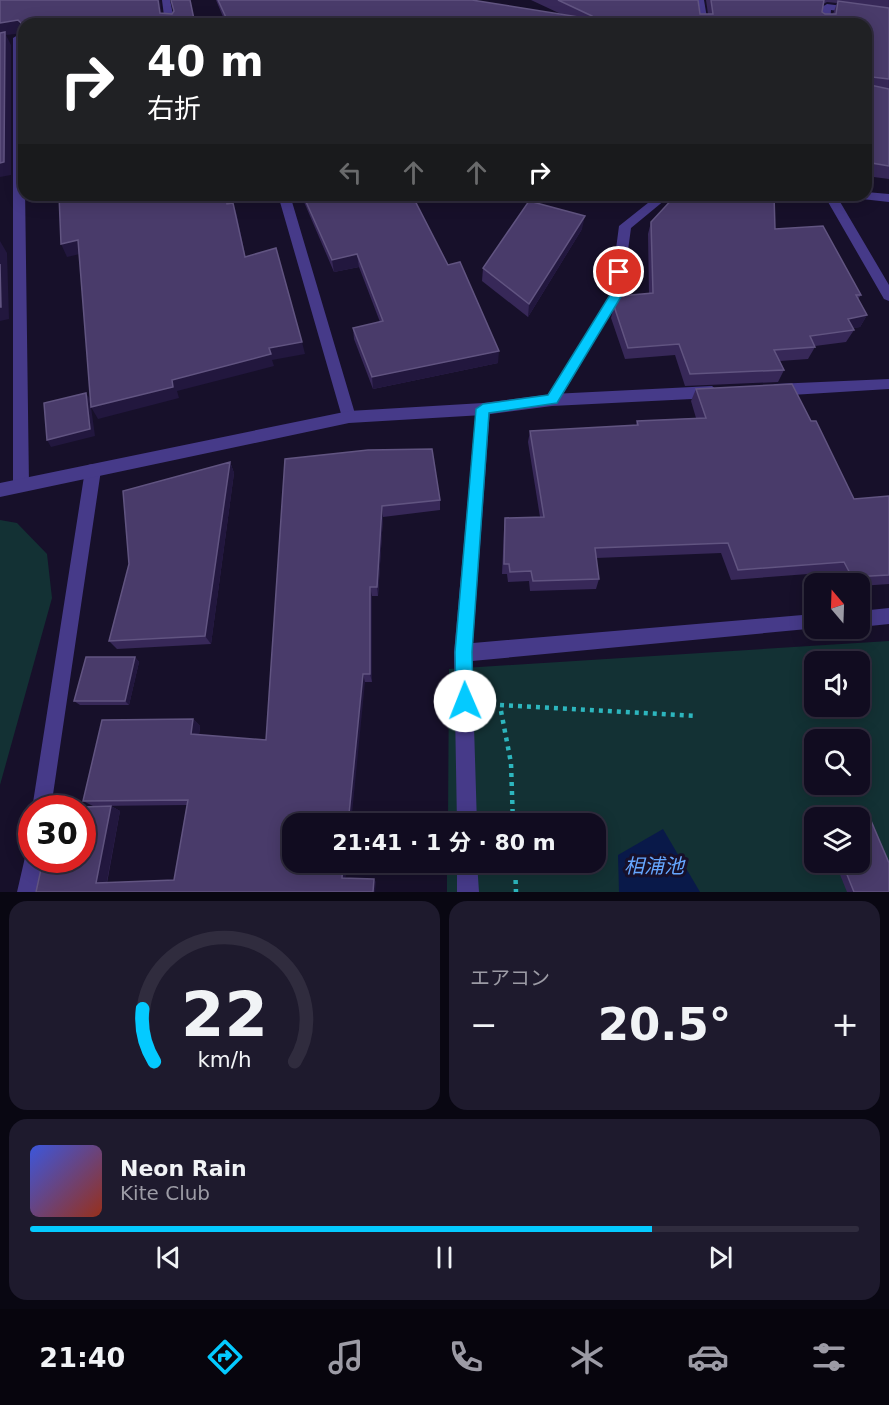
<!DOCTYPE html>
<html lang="ja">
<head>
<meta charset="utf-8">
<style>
	:root { --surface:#110c20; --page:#1e1a2d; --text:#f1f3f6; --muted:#9c9ba5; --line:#302c3e; --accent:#04caff }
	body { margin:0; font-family:"DejaVu Sans","Noto Sans JP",sans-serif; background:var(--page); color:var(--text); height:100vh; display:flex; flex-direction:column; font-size:22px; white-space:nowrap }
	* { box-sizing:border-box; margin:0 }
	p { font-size:20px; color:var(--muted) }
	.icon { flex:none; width:33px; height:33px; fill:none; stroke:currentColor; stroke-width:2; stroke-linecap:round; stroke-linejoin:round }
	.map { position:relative; height:892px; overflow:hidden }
	.panel { display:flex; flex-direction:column; gap:9px; padding:9px; background:#090712; flex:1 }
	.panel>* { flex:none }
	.top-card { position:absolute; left:18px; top:18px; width:854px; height:183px; border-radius:18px; box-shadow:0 3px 15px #0003,0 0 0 2px var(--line); background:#202124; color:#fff; overflow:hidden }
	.needle { width:39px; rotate:341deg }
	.tools { position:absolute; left:804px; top:573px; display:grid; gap:12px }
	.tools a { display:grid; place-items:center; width:66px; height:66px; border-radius:12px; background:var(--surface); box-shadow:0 3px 15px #0003,0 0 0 2px var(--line); font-size:30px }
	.speed { position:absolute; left:18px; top:795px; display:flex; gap:12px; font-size:30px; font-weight:700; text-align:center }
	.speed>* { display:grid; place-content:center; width:78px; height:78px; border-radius:50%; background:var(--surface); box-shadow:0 3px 15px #0003,0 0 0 2px var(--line); line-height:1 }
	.speed .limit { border:9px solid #d22; background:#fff; color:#111 }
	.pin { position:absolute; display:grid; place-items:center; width:51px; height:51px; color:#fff; margin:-26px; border:3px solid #fff; border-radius:50%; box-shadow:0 2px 6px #0007 }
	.me { position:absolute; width:66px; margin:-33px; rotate:359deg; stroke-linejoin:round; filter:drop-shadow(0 0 4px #0008) }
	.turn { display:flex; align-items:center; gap:21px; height:126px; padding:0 30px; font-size:27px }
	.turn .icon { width:78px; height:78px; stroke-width:2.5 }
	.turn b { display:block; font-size:42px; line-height:51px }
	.lanes { display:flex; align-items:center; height:57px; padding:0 30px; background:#0003; justify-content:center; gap:30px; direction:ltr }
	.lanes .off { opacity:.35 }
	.big { font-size:45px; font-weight:700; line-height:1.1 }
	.panel .card { flex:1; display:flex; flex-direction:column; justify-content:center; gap:9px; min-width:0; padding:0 21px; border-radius:18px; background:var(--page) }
	.panel .dial { align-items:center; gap:0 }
	.dial svg { height:156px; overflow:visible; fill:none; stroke:var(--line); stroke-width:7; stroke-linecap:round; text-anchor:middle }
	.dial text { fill:var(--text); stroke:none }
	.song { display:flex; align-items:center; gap:18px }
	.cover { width:72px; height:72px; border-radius:9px; background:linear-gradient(135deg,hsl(230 70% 55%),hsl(10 70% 35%)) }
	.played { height:6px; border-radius:3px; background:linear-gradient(90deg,var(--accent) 75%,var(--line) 75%) }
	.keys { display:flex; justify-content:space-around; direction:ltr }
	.heat { display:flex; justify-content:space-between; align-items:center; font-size:33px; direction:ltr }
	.panel .tiles { flex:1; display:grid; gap:9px; grid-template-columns:1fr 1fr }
	.card:last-child { grid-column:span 2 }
	.trip { position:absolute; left:282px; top:813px; width:324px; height:60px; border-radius:18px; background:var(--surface); box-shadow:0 3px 15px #0003,0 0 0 2px var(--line); font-weight:700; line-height:60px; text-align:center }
	.dock { display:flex; height:96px; justify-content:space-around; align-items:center; background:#07050d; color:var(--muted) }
	.dock .icon { width:42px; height:42px }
	.dock .active { color:var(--accent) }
	.dock b { font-size:27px; color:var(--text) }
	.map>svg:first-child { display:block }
	.green { fill:#133134; fill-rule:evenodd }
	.water { fill:#091949 }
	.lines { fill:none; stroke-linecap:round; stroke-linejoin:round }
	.path { stroke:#2db6be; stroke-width:4.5; stroke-dasharray:4 5; stroke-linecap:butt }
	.minor { fill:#463a89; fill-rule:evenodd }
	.tertiary { fill:#463a89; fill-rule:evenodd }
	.wall { fill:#372858; fill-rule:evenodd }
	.shaded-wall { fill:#22173e }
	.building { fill:#493b6a; stroke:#615481; stroke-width:1.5 }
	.route { fill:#04caff; stroke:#0383a6; stroke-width:1.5 }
	.labels { text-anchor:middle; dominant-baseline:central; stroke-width:6; stroke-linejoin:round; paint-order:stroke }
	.near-water-label { font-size:20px; font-style:italic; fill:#66a7ff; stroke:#17102a }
</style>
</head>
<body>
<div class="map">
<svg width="889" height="892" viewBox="0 0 889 892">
	<rect width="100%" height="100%" fill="#17102a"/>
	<path class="green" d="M 0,520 L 17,523 L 47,554 L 52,598 L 0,785 Z
		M 889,641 L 889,892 L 447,892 L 447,863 L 596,862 L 596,824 L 448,823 L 449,669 ZM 814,662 L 860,662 L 860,706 L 814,706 ZM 814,740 L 860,740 L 860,784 L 814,784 ZM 814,818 L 860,818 L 860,862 L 814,862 Z"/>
	<path class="water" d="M 663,829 L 700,892 L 619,892 L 618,855 Z"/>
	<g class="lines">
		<path class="path" d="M 500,705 L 697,716
			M 501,711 L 511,763 L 513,824
			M 515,862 L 516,892"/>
		<path class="minor" d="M 162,0 L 170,0 L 175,24 L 165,24 Z
			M 696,0 L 704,0 L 708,24 L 698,24 Z
			M 827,4 L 889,12 L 889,18 L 831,10 L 830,24 L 820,24 L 822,7 Z
			M 18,35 L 23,38 L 29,485 L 26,490 L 21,492 L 16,490 L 13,485 L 13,38 Z
			M 866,192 L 889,194 L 889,202 L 862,199 L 856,195 L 866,195 Z
			M 278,195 L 290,195 L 356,417 L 354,421 L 344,421 L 342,417 Z
			M 658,195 L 671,195 L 631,228 L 622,295 L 557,404 L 547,404 L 545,400 L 547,396 L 610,295 L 619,226 Z
			M 824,195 L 836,195 L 889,285 L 889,301 L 884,299 Z
			M 483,403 L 490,409 L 473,643 L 814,614 L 814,628 L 818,628 L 472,661 L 477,824 L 457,824 L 454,653 L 476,409 Z
			M 93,464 L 98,465 L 101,470 L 51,808 L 32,809 L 85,470 L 88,465 Z
			M 889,608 L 889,624 L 860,627 L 860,611 Z
			M 32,850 L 32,860 L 43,860 L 39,892 L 17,892 L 26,853 Z
			M 457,862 L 477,862 L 479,892 L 457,892 Z"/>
		<path class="tertiary" d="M 889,379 L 889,389 L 775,396 L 768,390 L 775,384 Z
			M 712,386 L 719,392 L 712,398 L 552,406 L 483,415 L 349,423 L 0,497 L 0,483 L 349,411 L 483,403 L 552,394 Z"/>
	</g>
	<path class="wall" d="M 216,0 L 472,0 L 563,15 L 531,0 L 698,0 L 700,14 L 708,14 L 706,0 L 889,0 L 889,179 L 866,176 L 866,24 L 226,24 ZM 827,2 L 837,3 L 833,14 L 825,14 L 822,12 L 823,4 Z
		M 301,195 L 412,195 L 429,229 L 498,363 L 373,389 L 354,339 L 353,328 L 380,322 L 359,267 L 334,272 Z
		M 651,222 L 775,229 L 861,295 L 858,299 L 867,315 L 860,327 L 853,328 L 854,330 L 846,342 L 815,346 L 815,347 L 808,359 L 780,361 L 784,370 L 778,382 L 685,386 L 675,355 L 625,359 L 611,318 L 614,306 L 649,294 L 648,234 Z
		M 582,229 L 528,317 L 482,281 L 483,268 Z
		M 696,389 L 811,421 L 854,499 L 889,496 L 889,584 L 860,586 L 860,584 L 840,584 L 834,572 L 731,580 L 721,553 L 596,558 L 599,579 L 596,589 L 530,591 L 529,581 L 508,582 L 507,574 L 502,574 L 504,529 L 505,518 L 540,517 L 528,442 L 530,431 L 636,425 L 637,421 L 696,418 L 691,401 Z
		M 285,459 L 440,500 L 440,510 L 383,517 L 378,596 L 372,596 L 372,682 L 365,682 L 292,862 L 347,862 L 345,878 L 376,882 L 36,892 L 111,806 L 120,811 L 107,883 L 174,880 L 187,805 L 93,806 L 83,801 L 193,719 L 200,726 L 199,735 L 266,740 Z
		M 230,462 L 234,473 L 211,644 L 117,649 L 109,641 Z
		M 135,657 L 139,662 L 129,705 L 80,705 L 74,701 Z
		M 866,809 L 889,863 L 889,892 L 847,892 L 835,862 L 860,862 L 860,818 L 822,818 Z"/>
	<path class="shaded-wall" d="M 158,0 L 161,0 L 160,0 L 163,24 L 160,13 Z
		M 18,20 L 24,33 L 6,35 L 11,45 L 11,175 L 0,177 L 0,23 Z
		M 233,203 L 237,215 L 248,269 L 245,257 Z
		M 585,216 L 582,229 L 528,317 L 529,304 Z
		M 78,240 L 84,253 L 67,257 L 61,244 Z
		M 0,241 L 7,253 L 9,319 L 0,321 Z
		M 357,254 L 359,267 L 334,272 L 332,260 Z
		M 867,315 L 860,327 L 841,331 L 848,319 Z
		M 302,342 L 305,354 L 272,360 L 274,366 L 177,391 L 179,398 L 98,419 L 91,407 L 95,436 L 51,447 L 47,440 L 86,393 L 90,399 L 172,380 L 269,348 Z
		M 499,351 L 498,363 L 373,389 L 372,377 Z
		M 230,462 L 234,473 L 211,644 L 205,636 Z
		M 382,506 L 383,517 L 378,596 L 377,587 Z
		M 370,587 L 372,596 L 372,682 L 370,674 Z
		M 135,657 L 139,662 L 129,705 L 125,701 Z
		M 363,674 L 365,682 L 351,824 L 348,824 Z
		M 193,719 L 200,726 L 198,741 L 191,734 Z
		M 111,806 L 120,811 L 106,886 L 96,883 Z
		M 343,862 L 347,862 L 345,881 L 342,878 Z
		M 374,879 L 376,882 L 375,892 L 373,892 Z"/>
	<path class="building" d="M 0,0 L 158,0 L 160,13 L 172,14 L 174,11 L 171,0 L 190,0 L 195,24 L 24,24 L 24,158 L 21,159 L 21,23 L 18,20 L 0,23 Z
		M 218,0 L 472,0 L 591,19 L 592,16 L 558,0 L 698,0 L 700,14 L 713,14 L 711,0 L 824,0 L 822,12 L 825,14 L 836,14 L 838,1 L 889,8 L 889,79 L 872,77 L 870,85 L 889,89 L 889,166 L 866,162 L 866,24 L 229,24 Z
		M 5,32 L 4,162 L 0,163 L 0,33 Z
		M 59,195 L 224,195 L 227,204 L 233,203 L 245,257 L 276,248 L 302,342 L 269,348 L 271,354 L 172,380 L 173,387 L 91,407 L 78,240 L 61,244 Z
		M 303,195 L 412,195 L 448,265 L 460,262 L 499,351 L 372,377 L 353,328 L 383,321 L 357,254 L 332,260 Z
		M 676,195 L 774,195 L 775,229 L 823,226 L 861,295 L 856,295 L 867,315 L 848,319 L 854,330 L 810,336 L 815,347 L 774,350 L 784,370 L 690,374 L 679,344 L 628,348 L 614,306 L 620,296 L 653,293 L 651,222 Z
		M 529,201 L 585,216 L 529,304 L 483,268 Z
		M 0,264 L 1,307 L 0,307 Z
		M 792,384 L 811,421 L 816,421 L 854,499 L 889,496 L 889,575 L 852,577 L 844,562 L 738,570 L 728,543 L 595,548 L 599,579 L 533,581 L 531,571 L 510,572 L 509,564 L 504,564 L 505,518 L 544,517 L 530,431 L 638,425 L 637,421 L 706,418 L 696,389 Z
		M 86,393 L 90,429 L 47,440 L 44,403 Z
		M 432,449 L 440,500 L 382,506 L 377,587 L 370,587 L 370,674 L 363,674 L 348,824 L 292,824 L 292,862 L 343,862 L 342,878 L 374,879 L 373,892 L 36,892 L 43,860 L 82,860 L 82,808 L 55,808 L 111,806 L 96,883 L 174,880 L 188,800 L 83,801 L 102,720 L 193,719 L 191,734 L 266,740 L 285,459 L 368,450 Z
		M 230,462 L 205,636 L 109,641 L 129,564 L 123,491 Z
		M 86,657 L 135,657 L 125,701 L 74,701 Z
		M 866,809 L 889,863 L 889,892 L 854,892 L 842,862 L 860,862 L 860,818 L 824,818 L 824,817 Z"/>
	<path class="route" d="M 619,268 L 624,272 L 622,295 L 557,403 L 489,413 L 472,652 L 473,701 L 471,707 L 465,710 L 459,707 L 456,701 L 455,652 L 476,409 L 483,404 L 548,395 L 610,295 L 613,272 Z"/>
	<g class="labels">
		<g class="near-water-label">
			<text x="654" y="866">相浦池</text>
		</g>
	</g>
</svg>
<div class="tools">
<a><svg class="needle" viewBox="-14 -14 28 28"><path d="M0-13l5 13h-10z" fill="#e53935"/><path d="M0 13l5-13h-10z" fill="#9c9ba5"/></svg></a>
<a><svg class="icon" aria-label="sound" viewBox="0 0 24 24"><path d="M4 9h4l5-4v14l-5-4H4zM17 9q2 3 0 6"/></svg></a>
<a><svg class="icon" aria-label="search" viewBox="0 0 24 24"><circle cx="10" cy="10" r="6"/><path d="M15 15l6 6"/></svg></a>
<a><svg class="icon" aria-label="layers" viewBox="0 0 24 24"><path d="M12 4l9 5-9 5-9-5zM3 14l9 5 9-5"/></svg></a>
</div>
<div class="speed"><div class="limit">30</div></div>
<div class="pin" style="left:619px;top:272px;background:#d93025"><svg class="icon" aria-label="arrive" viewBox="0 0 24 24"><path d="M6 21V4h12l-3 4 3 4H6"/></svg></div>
<svg class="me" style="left:465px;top:701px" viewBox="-20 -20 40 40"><circle r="19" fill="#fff"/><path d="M0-13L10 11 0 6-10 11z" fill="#04caff"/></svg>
<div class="trip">21:41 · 1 分 · 80 m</div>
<div class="top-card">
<div class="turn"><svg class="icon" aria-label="right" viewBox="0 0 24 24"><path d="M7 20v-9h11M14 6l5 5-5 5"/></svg><div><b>40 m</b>右折</div></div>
<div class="lanes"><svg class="icon off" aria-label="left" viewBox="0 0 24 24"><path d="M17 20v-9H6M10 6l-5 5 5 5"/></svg><svg class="icon off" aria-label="ahead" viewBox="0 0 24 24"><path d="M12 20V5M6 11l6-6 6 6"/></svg><svg class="icon off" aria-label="ahead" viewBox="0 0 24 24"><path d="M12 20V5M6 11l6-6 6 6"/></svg><svg class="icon" aria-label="right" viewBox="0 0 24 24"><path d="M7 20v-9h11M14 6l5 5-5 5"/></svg></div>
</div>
</div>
<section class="panel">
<div class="tiles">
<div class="card dial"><svg viewBox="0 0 100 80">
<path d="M14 69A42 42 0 1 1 86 69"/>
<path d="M14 69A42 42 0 0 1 8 42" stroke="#04caff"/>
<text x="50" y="56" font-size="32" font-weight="700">22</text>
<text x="50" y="72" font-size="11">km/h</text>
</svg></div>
<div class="card"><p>エアコン</p>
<div class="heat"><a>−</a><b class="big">20.5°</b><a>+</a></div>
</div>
<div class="card">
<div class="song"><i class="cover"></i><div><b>Neon Rain</b><p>Kite Club</p></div></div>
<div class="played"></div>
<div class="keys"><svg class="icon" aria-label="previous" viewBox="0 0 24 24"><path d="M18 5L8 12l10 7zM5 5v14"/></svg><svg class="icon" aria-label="pause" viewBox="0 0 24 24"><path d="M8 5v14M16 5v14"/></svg><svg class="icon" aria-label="next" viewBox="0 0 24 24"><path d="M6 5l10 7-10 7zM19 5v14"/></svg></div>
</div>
</div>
</section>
<nav class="dock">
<b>21:40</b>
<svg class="icon active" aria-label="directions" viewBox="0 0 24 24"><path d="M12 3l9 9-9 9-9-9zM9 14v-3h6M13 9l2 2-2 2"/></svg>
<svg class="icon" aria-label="music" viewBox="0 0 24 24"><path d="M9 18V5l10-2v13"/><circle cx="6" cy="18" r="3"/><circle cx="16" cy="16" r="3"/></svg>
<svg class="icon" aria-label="phone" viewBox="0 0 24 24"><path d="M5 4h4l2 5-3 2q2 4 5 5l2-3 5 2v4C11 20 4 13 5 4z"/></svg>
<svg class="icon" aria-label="climate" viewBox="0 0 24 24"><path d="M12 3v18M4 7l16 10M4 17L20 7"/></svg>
<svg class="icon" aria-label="car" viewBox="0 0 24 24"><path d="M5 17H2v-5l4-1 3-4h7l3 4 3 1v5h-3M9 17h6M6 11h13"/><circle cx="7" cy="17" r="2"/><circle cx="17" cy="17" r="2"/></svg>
<svg class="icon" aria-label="filters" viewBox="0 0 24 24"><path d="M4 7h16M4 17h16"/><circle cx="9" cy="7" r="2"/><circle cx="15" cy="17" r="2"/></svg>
</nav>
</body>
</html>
